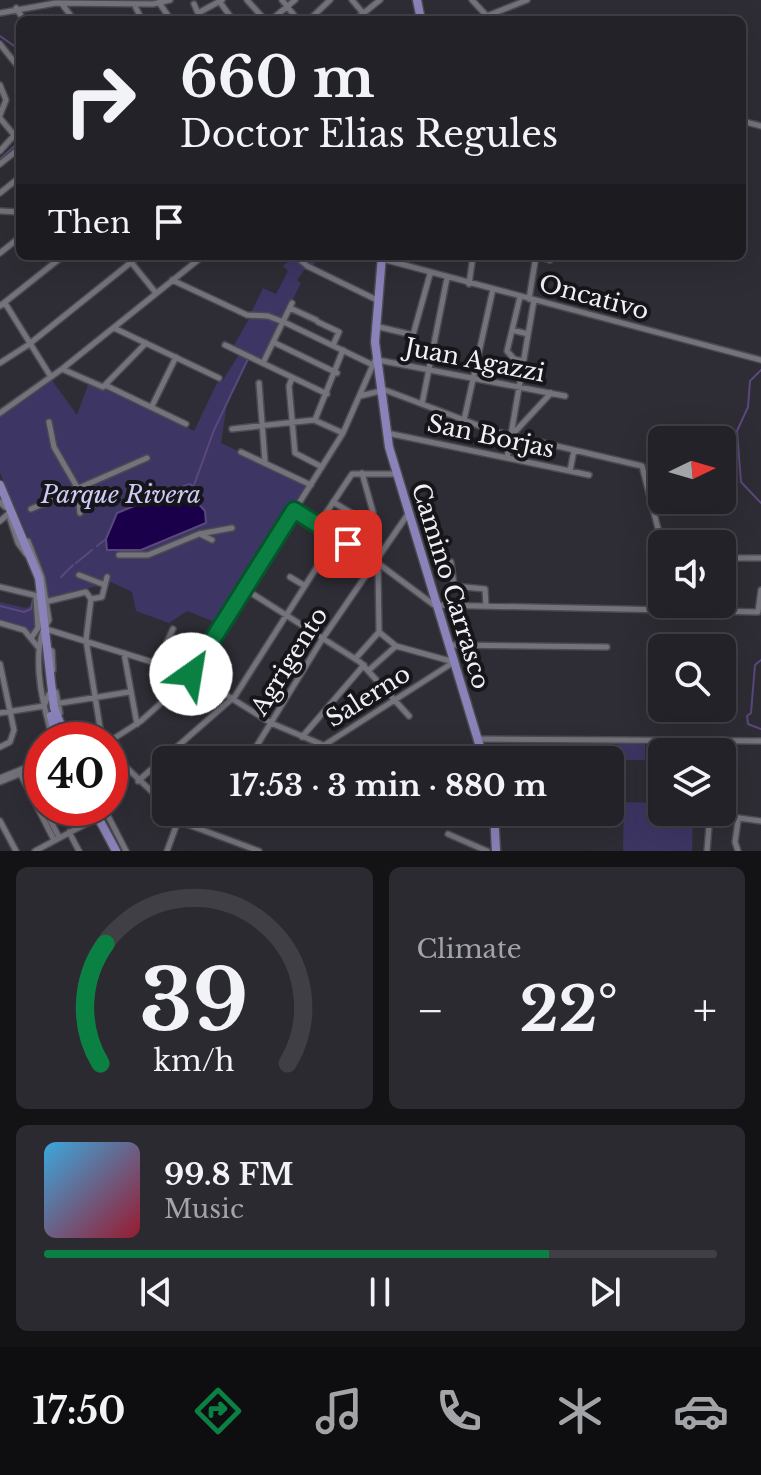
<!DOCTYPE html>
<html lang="en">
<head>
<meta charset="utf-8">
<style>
	:root { --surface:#222228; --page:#2a2a30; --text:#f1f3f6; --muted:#a2a4a8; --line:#3f3f45; --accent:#0b8043 }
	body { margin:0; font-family:"Libre Baskerville",serif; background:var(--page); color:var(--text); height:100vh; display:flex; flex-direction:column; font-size:30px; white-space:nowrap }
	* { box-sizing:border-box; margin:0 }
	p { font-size:26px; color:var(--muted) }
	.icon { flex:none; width:44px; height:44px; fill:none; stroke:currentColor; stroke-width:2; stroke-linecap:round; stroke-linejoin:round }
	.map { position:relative; height:851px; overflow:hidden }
	.sheet { display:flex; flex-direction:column; gap:16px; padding:16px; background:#131316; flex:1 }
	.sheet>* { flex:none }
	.hud { position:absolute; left:16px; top:16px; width:730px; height:244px; border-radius:12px; box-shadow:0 8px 32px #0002,0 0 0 2px var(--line); background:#222228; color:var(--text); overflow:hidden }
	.needle { width:52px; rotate:85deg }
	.tools { position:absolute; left:648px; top:426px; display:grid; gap:16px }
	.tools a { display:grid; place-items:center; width:88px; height:88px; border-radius:12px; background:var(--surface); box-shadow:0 8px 32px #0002,0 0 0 2px var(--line); font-size:40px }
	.speed { position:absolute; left:24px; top:722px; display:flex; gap:16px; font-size:40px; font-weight:700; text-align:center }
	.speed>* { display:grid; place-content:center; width:104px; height:104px; border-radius:50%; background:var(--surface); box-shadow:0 8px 32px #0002,0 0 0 2px var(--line); line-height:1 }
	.speed .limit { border:12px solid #d22; background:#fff; color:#111 }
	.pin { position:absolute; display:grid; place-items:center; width:68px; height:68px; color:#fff; margin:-34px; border-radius:16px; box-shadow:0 4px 12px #0006 }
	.me { position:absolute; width:88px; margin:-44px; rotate:32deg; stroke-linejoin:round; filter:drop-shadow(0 0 6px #0008) }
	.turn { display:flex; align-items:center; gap:28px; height:168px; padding:0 32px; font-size:36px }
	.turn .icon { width:104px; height:104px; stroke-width:2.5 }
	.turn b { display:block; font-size:56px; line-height:68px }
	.then { display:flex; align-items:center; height:76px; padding:0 32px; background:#0003; gap:16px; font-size:30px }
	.big { font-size:60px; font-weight:700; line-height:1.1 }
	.sheet .tile { flex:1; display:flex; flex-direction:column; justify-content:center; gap:12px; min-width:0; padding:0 28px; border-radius:12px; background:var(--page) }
	.sheet .dial { align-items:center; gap:0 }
	.dial svg { height:208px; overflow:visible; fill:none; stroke:var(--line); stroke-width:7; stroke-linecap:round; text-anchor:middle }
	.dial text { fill:var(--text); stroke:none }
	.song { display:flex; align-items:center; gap:24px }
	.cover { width:96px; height:96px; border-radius:12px; background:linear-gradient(135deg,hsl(200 70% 55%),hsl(350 70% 35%)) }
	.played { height:8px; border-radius:4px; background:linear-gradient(90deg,var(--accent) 75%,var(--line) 75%) }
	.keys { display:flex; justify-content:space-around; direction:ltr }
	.heat { display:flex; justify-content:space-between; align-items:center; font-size:44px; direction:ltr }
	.sheet .tiles { flex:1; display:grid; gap:16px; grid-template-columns:1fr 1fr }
	.tile:last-child { grid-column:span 2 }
	.trip { position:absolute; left:152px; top:746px; width:472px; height:80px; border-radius:12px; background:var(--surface); box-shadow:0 8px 32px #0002,0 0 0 2px var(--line); font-weight:700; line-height:80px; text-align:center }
	.dock { display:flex; height:128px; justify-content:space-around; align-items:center; background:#0e0e10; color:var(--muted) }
	.dock .icon { width:56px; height:56px }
	.dock .current { color:var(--accent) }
	.dock b { font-size:36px; color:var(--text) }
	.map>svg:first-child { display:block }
	.green { fill:#3d3664 }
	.water { fill:#1a004a; stroke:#5a487d; stroke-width:2 }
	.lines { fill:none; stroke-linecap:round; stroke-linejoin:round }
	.stream { stroke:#5a487d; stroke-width:2 }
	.minor-casing { stroke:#4b4a50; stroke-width:8 }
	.major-casing { stroke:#4b4a50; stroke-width:11 }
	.minor { stroke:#74737c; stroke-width:5 }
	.major { stroke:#8a83ba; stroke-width:8 }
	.route-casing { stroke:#07532c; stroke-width:20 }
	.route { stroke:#0b8043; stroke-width:14 }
	.labels { text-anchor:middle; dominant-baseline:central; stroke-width:8; stroke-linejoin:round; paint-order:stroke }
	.street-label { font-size:24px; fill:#f1f0f5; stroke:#16161a }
	.park-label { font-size:24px; font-style:italic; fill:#cdcaf6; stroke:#16161a }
</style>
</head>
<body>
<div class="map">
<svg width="761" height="851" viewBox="0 0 761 851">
	<rect width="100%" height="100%" fill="#2e2d35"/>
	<path class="green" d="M 295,256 L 319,256 L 310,271 L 305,269 L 297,280 L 301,283 L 283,319 L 250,315 L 263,288 L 276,294 L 288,271 L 283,266 Z
		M 268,318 L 281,323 L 262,361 L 233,347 L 249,319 Z
		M 240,353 L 249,358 L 227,403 L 221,443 L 309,485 L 220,624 L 187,611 L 169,623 L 136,611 L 132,592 L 111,582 L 49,600 L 41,566 L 0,473 L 0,415 L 51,379 L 77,415 L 89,382 L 105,386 L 194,431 L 218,381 L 223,380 Z
		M 0,602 L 26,608 L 36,604 L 37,630 L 33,635 L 0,622 Z
		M 617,742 L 645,743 L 645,760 L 624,760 L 623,801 L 613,801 Z
		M 624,802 L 662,803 L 662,812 L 693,812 L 692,851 L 623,851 Z"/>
	<path class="water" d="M 189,484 L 195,487 L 193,498 L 205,511 L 206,523 L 141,550 L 107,550 L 106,539 L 117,513 Z"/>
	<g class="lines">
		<path class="stream" d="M 0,36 L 20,50
			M 0,159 L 20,141
			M 761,370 L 750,381 L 748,407 L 737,431 L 741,482 L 761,503
			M 194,485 L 214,430 L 248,359
			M 97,546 L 106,539
			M 76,563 L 92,550
			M 61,577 L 73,565
			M 0,606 L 24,612 L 31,609 L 33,599
			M 761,660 L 755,665 L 751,713 L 747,716 L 748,724 L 761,729"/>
		<defs>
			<path id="minor" d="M 247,0 L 265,20
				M 282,0 L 298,20
				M 352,0 L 363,13
				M 472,0 L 487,16
				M 219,1 L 233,20
				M 62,4 L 74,20
				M 134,4 L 142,20
				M 160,4 L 171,20
				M 194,4 L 201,20
				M 16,8 L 24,20
				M 200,12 L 222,0
				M 0,13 L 56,3 L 153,4 L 170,0
				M 271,20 L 295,0
				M 309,20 L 330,0
				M 355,20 L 380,0
				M 477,20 L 527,0
				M 0,44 L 20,69
				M 0,85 L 6,100 L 0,115
				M 0,118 L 15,136
				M 742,121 L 761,126
				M 0,151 L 20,129
				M 0,164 L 20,148
				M 0,193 L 20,177
				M 0,211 L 20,212
				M 0,253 L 20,237
				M 126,256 L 156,293
				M 296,256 L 307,266 L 377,300
				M 371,256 L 761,360
				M 537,256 L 550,260
				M 172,280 L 247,315 L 268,316 L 286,323 L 373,365
				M 469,284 L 473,256
				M 520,297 L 507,351 L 514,359 L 522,361
				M 529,299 L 536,256
				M 5,303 L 51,377
				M 0,306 L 63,256
				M 290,308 L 316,320
				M 318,322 L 339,332 L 333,345
				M 375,326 L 413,335 L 430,274
				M 114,328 L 219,378
				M 512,330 L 528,334
				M 273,342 L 337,373
				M 225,345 L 327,394
				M 378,360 L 565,396
				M 0,363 L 28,345 L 139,256
				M 263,363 L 292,303
				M 62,369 L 103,387 L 146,343
				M 292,378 L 289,386 L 295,453 L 322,467
				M 259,383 L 265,462
				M 105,385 L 186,424
				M 360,396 L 385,390 L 493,431 L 642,466 L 662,544
				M 422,404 L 447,278
				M 152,406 L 176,357
				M 0,413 L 62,369 L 203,256
				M 315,420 L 343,350
				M 464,420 L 493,289
				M 49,422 L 54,447 L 77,487 L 80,513
				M 232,429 L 314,420 L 343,433
				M 387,433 L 589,475
				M 512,435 L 551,393
				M 241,452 L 311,485
				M 507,458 L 534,300
				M 570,471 L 574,450
				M 0,502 L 5,507
				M 333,502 L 363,520
				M 31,509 L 147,458
				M 294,510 L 375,561 L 434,605 L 758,612 L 761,590
				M 10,519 L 18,543 L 26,554
				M 0,521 L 8,514
				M 318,525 L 352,474 L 396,474
				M 200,534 L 212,540
				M 28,541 L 42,577 L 49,620 L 46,625
				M 348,544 L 364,518 L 373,512 L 362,473
				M 119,555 L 148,555 L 199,534 L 232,528
				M 323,557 L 346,572
				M 722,558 L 761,558
				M 451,562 L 454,586 L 485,589 L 486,606
				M 378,564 L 379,632 L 396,646 L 454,662
				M 79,575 L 105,585
				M 290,577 L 305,586
				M 0,587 L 38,596
				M 245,589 L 360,662 L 409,716
				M 91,599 L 86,640 L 102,740
				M 91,599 L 102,597 L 107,577
				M 45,602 L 86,592 L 91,599
				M 0,623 L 24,630 L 38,647
				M 46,629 L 194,675 L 271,723 L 323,745
				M 43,631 C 32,664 44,708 53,740
				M 31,638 L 38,628 L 36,597
				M 450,645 L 607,647
				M 48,649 L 52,651 L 53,670
				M 124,653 L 137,724
				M 355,659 L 379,632
				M 157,663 L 173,629
				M 0,664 L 14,730 L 10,742 L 0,747
				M 369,670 L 396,646
				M 56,692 L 60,713
				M 55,704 L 129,692
				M 0,713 L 44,706 L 49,694
				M 302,737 L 364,665
				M 478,739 L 761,741
				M 110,741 L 141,721 L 190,677 L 343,433 L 375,360
				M 110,752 L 166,805
				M 278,760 L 256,747 L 323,638 L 408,514
				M 301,760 L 454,662
				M 19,771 L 54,840
				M 23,771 L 42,805
				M 0,778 L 42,761
				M 138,781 L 235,696 L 336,537
				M 0,782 L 42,765
				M 44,808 L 59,837
				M 104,808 L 126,851
				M 0,821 L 16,851
				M 178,821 L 259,851
				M 69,832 L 79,851
				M 448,834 L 487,851
				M 35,851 L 95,819
				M 167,851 L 178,821 L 177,815
				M 707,851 L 710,814 L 761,821
				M 738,851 L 735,842 L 738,821"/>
			<path id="major" d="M 417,0 L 421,20
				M 382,256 L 375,342 L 389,447 L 484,760
				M 0,485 L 39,578 L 54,708 L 67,740
				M 51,716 L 57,740
				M 93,808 L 116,851
				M 494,812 L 496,851"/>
		</defs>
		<use href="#minor" class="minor-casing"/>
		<use href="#major" class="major-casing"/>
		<use href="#minor" class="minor"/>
		<use href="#major" class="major"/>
	</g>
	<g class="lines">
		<defs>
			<path id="route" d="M 191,674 L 294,510 L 348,544"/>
		</defs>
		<use href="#route" class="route-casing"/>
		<use href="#route" class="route"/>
	</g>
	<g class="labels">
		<g class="street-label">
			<text transform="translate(594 297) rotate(15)">Oncativo</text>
			<text transform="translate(475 360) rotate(11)">Juan Agazzi</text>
			<text transform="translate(491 436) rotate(12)">San Borjas</text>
			<text transform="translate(451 586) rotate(73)">Camino Carrasco</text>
			<text transform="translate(289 661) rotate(-58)">Agrigento</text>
			<text transform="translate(368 696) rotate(-32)">Salerno</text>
		</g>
		<g class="park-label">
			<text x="121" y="494">Parque Rivera</text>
		</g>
	</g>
</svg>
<div class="tools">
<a><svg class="needle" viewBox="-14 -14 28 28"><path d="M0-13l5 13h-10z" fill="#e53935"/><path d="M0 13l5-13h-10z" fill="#a2a4a8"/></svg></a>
<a><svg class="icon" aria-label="sound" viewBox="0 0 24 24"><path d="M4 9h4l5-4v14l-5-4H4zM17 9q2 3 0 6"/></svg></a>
<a><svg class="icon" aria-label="search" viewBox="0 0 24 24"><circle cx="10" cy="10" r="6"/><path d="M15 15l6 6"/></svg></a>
<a><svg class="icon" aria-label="layers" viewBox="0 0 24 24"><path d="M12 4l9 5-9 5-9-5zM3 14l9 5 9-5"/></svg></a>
</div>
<div class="speed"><div class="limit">40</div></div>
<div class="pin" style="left:348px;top:544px;background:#d93025"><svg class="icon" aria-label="arrive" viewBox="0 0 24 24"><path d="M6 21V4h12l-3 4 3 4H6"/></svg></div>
<svg class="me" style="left:191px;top:674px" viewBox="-20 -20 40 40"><circle r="19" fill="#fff"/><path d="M0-13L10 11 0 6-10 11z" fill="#0b8043"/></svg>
<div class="trip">17:53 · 3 min · 880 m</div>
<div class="hud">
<div class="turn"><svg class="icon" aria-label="right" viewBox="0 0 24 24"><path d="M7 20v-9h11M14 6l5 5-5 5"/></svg><div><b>660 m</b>Doctor Elias Regules</div></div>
<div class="then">Then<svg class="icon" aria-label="arrive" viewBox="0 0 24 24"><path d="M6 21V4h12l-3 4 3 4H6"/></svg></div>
</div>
</div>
<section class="sheet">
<div class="tiles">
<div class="tile dial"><svg viewBox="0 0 100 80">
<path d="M14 69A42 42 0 1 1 86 69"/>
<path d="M14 69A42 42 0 0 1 16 23" stroke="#0b8043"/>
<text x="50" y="56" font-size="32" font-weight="700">39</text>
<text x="50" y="72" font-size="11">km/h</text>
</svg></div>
<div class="tile"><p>Climate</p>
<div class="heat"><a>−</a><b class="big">22°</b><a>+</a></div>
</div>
<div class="tile">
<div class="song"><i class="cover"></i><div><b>99.8 FM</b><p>Music</p></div></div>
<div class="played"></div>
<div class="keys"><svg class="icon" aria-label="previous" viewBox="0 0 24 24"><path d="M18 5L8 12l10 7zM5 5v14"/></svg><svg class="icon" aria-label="pause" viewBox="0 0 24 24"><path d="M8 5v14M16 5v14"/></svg><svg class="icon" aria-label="next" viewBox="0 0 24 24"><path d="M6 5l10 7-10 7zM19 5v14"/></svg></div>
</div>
</div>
</section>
<nav class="dock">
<b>17:50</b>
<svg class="icon current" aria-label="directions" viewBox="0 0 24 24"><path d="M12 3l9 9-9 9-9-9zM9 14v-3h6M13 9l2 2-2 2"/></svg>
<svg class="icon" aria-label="music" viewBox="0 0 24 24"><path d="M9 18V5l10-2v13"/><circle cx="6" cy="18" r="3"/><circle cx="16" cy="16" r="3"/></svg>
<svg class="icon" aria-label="phone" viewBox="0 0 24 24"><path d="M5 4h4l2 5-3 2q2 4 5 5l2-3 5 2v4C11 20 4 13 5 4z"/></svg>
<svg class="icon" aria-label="climate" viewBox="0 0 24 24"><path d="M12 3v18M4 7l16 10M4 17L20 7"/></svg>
<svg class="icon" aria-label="car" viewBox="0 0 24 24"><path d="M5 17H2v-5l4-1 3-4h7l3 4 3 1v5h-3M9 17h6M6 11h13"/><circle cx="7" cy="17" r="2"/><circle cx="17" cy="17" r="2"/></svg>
</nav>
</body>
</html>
